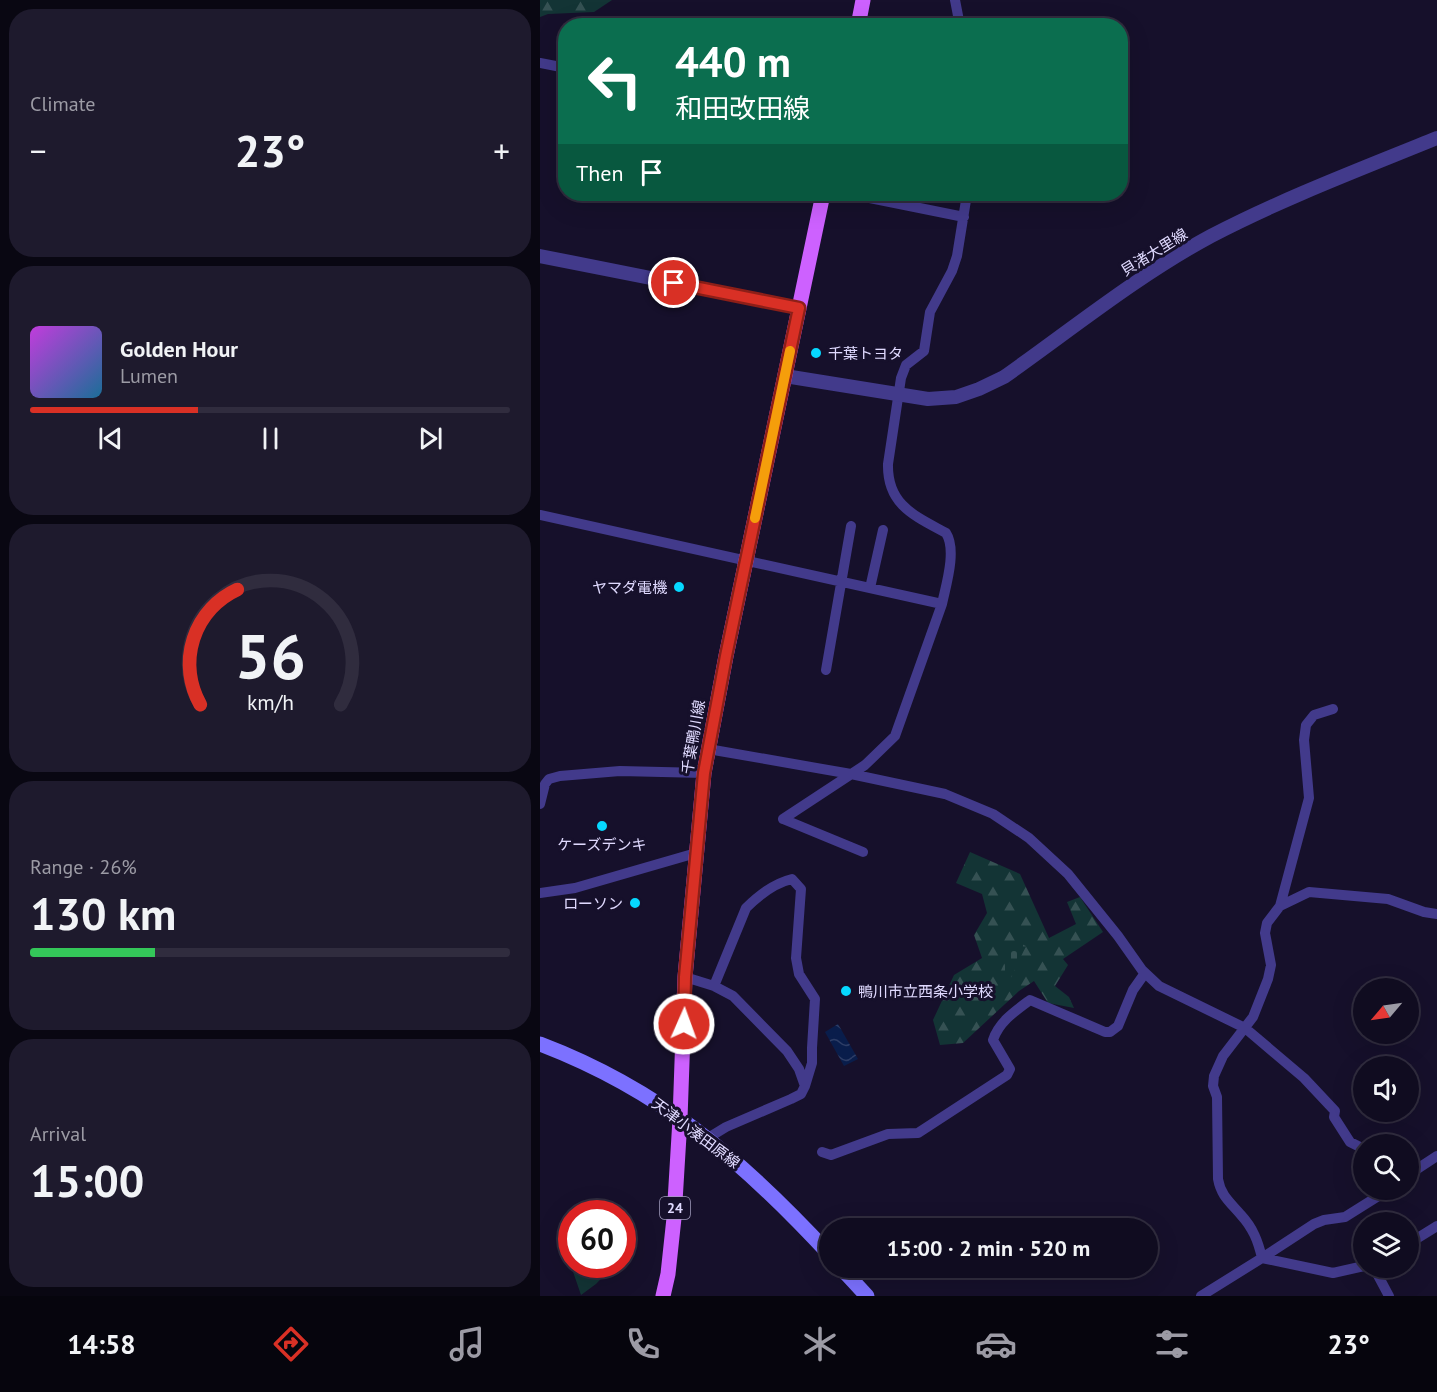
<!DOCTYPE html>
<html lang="en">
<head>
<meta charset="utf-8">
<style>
	:root { --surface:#100c20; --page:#1e1a2d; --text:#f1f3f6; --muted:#9c9ba5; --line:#302c3e; --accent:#d93025 }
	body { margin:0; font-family:"PT Sans","Noto Sans JP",sans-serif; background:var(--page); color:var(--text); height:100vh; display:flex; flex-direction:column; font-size:22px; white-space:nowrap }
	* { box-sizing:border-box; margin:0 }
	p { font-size:20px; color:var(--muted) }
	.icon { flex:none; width:33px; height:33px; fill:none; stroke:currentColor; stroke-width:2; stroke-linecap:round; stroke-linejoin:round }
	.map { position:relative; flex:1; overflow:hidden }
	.drawer { display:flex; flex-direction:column; gap:9px; padding:9px; background:#090712; width:540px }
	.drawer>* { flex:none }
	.top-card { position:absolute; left:18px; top:18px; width:570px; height:183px; border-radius:24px; box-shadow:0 6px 24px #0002,0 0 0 2px var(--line); background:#0b6e4f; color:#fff; overflow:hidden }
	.needle { width:39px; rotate:241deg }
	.controls { position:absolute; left:813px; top:978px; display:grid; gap:12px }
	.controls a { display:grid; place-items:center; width:66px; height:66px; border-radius:50%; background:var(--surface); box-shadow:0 6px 24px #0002,0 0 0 2px var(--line); font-size:30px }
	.speed { position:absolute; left:18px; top:1200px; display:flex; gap:12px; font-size:30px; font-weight:700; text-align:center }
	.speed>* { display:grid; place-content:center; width:78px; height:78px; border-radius:50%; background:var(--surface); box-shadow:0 6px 24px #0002,0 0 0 2px var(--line); line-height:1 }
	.speed .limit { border:9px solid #d22; background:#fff; color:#111 }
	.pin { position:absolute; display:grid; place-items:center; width:51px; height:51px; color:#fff; margin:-26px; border:3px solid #fff; border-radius:50%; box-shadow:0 2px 6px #0007 }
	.me { position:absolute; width:66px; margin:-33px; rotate:2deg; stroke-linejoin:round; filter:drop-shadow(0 0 4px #0008) }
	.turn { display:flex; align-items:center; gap:21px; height:126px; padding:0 18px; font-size:27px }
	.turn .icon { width:78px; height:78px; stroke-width:2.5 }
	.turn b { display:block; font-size:42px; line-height:51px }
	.then { display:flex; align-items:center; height:57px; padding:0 18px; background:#0003; gap:12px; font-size:22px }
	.big { font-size:45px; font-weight:600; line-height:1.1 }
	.drawer .card { flex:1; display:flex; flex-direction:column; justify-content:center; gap:9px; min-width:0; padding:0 21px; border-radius:24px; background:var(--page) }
	.drawer .dial { align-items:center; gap:0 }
	.dial svg { height:156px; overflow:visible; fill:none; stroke:var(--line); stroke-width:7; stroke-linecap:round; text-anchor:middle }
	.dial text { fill:var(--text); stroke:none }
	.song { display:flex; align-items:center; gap:18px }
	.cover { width:72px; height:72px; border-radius:9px; background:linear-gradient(135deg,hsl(290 70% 55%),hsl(200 70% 35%)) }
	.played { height:6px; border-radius:3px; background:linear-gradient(90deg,var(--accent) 35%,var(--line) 35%) }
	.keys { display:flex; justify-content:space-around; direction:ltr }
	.heat { display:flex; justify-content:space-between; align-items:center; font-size:33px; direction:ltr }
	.charge { height:9px; border-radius:4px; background:linear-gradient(90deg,#34c759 26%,var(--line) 0) }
	.trip { position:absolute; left:279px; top:1218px; width:339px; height:60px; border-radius:30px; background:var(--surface); box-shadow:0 6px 24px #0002,0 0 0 2px var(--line); font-weight:600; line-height:60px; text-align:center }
	.tab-bar { display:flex; height:96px; justify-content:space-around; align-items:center; background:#06050d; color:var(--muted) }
	.tab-bar .icon { width:42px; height:42px }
	.tab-bar .active { color:var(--accent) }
	.tab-bar b { font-size:27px; color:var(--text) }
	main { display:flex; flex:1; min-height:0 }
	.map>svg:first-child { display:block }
	.green { fill:#133435 }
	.forest { fill:url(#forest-firs) }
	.cemetery { fill:url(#cemetery-stones) }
	.water { fill:url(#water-waves) }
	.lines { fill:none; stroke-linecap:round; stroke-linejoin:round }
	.minor { stroke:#423a8b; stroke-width:10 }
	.tertiary { stroke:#423a8b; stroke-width:14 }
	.secondary { stroke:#7c71ff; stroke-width:15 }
	.primary { stroke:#cd61ff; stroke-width:15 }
	.route-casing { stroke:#8d1f18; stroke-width:15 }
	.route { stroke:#d93025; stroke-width:10 }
	.slow { stroke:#f59e0b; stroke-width:10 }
	.poi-dot { fill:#06d8ff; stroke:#16102b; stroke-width:2 }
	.labels { text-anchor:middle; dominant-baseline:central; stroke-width:6; stroke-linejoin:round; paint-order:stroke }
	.shield { fill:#16102b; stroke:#a39dbf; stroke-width:1.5 }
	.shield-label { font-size:14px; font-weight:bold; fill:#e0daff }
	.street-label { font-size:15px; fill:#e0daff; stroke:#16102b }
	.poi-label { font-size:15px; fill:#e0daff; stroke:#16102b; text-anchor:start }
</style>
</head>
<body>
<main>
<section class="drawer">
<div class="card"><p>Climate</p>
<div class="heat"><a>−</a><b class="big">23°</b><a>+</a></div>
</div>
<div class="card">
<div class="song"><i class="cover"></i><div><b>Golden Hour</b><p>Lumen</p></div></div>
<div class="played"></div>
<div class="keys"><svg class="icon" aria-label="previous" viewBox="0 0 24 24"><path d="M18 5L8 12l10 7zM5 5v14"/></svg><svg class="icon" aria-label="pause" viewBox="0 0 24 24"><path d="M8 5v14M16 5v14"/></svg><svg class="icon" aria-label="next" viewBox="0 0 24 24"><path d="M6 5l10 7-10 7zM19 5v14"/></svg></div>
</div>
<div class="card dial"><svg viewBox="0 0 100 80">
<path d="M14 69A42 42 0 1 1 86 69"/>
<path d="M14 69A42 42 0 0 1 33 10" stroke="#d93025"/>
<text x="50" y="56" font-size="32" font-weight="700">56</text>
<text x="50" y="72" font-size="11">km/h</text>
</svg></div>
<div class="card"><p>Range · 26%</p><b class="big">130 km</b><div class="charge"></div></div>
<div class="card"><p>Arrival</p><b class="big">15:00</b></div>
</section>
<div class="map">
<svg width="897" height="1296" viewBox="0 0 897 1296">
	<defs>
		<pattern id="forest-firs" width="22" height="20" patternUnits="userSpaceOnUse" patternTransform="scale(1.5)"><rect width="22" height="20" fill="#133435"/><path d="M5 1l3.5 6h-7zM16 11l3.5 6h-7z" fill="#355153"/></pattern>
		<pattern id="cemetery-stones" width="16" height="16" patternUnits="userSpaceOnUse" patternTransform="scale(1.5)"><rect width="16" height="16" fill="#133435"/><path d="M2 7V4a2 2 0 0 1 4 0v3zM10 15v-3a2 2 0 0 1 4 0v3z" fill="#355153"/></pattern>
		<pattern id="water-waves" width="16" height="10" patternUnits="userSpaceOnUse" patternTransform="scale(1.5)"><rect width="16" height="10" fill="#091d4b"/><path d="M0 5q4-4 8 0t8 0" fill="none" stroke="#2d3d66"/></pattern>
	</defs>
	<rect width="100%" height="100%" fill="#16102b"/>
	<path class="green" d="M 91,1230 L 95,1230 L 98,1239 L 94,1249 L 83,1257 L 83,1237 Z
		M 31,1259 L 32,1264 L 74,1265 L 56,1284 L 41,1295 L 29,1260 Z"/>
	<path class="forest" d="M 0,0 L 72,0 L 54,12 L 8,14 L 0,17 Z
		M 430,852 L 480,874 L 509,938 L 536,924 L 527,902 L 540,897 L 563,932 L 523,959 L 528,965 L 515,986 L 529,997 L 534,1008 L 508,1003 L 494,981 L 479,991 L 423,1043 L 400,1045 L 393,1020 L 414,975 L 442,958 L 434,935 L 447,913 L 442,894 L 416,883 Z"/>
	<path class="cemetery" d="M 475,941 L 486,946 L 467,986 L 456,981 Z"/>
	<path class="water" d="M 298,1024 L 318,1059 L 304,1066 L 285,1032 Z"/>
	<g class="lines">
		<path class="minor" d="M 415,0 L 420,26
			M 0,63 L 26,68
			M 310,194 L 424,217
			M 156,287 L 259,308
			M 0,515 L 402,604
			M 330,588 L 343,530
			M 286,670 L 311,526
			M 793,709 L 774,715 L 766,725 L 764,740 L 769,798 L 740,906 L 727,923 L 725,933 L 731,965 L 728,979 L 713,1017 L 683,1056 L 674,1076 L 673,1086 L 677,1097 L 678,1179 C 681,1196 690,1202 701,1215 C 713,1228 718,1241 722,1258 L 774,1224 L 784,1220 L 805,1217 L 848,1190
			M 168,749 L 311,774 L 405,794 L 453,814 L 489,838 L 528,874 L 578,936 L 602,970 L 619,986 L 705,1028 L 764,1078 L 795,1111 L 794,1117 L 810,1142 L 824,1149
			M 0,804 L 5,784 L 9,779 L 20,776 L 80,771 L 164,773
			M 243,819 L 325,765 L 355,736 L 402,604 C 406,585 417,550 406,533 C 375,516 347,505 348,464 L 361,378 L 366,365 L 384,351 L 390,312 L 412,271 L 417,256 L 427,194
			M 243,819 L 323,852
			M 0,893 L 35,888 L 156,853
			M 740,906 L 769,892 L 848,899 L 884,912 L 897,914
			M 145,977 L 174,986 L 193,996 L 247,1051 L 259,1069 L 265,1086
			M 168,1138 L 186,1127 L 251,1099 L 261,1094 L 265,1086 L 272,1063 L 272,1048 L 275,999 L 259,974 L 256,958 L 261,889 L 252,879 C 235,883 219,895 206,908 L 174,986
			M 282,1152 L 291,1155 L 348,1134 L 378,1133 L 467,1075 L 470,1069 L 453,1040 C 459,1022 475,1011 490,1000 L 565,1032 L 570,1032 L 578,1026 L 593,990 L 605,973
			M 868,1175 L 897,1156
			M 868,1244 L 897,1226
			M 834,1268 L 849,1296
			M 661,1296 L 722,1258 L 793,1273 L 824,1266"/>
		<path class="tertiary" d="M 0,256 L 156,287
			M 245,376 L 388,399 L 416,397 L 439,389 L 464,377 C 532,329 597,276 671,236 C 744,198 821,169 897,138"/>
		<path class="secondary" d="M 0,1044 C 121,1090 203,1161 290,1255
			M 301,1268 L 327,1296"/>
		<path class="primary" d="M 318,26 L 323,0
			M 123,1296 L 128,1274 L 134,1218 L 140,1119 L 145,977 L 164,773 L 186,656 L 283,194"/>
	</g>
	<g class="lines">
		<defs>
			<path id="route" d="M 134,283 L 259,308 L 186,656 L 164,773 L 145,977 L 144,1024"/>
		</defs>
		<use href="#route" class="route-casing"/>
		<use href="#route" class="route"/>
		<path class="slow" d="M 215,518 L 250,351"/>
	</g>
	<g class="poi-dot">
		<circle cx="276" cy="353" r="6"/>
		<circle cx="139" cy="587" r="6"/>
		<circle cx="62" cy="826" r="6"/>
		<circle cx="95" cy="903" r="6"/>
		<circle cx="306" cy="991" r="6"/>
	</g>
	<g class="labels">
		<rect class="shield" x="120" y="1197" width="30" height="22" rx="4.5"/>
		<g class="shield-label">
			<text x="135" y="1208">24</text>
		</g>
		<g class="street-label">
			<text transform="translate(614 252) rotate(-32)">貝渚大里線</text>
			<text transform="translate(153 737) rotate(-80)">千葉鴨川線</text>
			<text transform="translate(156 1133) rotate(37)">天津小湊田原線</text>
		</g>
		<g class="poi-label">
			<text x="288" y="353">千葉トヨタ</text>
			<text x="127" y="587" text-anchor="end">ヤマダ電機</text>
			<text x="62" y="844" text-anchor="middle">ケーズデンキ</text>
			<text x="83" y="903" text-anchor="end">ローソン</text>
			<text x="318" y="991">鴨川市立西条小学校</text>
		</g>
	</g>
</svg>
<div class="controls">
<a><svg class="needle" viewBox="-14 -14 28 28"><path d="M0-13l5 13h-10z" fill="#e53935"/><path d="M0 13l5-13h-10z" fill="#9c9ba5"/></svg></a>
<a><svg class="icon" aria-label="sound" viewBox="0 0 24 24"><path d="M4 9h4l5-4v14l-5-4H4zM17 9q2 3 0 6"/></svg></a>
<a><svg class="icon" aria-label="search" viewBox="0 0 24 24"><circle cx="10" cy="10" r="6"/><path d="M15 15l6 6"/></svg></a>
<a><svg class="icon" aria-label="layers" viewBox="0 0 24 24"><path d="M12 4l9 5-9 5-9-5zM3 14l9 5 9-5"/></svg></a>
</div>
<div class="speed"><div class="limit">60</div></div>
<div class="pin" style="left:134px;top:283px;background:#d93025"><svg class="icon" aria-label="arrive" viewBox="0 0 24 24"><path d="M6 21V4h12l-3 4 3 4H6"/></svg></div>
<svg class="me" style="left:144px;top:1024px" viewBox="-20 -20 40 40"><circle r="17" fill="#d93025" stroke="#fff" stroke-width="3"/><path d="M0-11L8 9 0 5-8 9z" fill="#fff"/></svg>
<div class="trip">15:00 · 2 min · 520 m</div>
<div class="top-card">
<div class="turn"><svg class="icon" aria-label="left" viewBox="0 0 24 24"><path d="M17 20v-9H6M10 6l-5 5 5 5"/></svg><div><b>440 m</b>和田改田線</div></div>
<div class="then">Then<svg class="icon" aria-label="arrive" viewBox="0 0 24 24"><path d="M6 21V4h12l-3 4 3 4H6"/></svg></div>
</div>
</div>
</main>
<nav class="tab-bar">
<b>14:58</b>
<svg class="icon active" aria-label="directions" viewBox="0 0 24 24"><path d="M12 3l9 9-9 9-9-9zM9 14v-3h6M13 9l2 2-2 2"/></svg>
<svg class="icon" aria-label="music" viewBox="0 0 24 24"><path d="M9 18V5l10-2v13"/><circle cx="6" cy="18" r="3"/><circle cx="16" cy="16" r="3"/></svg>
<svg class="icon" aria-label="phone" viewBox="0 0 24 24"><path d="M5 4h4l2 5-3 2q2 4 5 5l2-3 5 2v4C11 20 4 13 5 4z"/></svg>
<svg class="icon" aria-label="climate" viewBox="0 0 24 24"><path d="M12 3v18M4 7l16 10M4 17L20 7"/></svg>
<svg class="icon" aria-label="car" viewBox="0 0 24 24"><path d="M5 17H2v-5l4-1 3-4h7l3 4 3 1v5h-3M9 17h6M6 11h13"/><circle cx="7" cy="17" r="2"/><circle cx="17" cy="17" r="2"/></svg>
<svg class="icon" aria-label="filters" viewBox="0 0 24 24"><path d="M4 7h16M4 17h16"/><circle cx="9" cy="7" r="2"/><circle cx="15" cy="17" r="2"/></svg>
<b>23°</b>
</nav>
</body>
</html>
